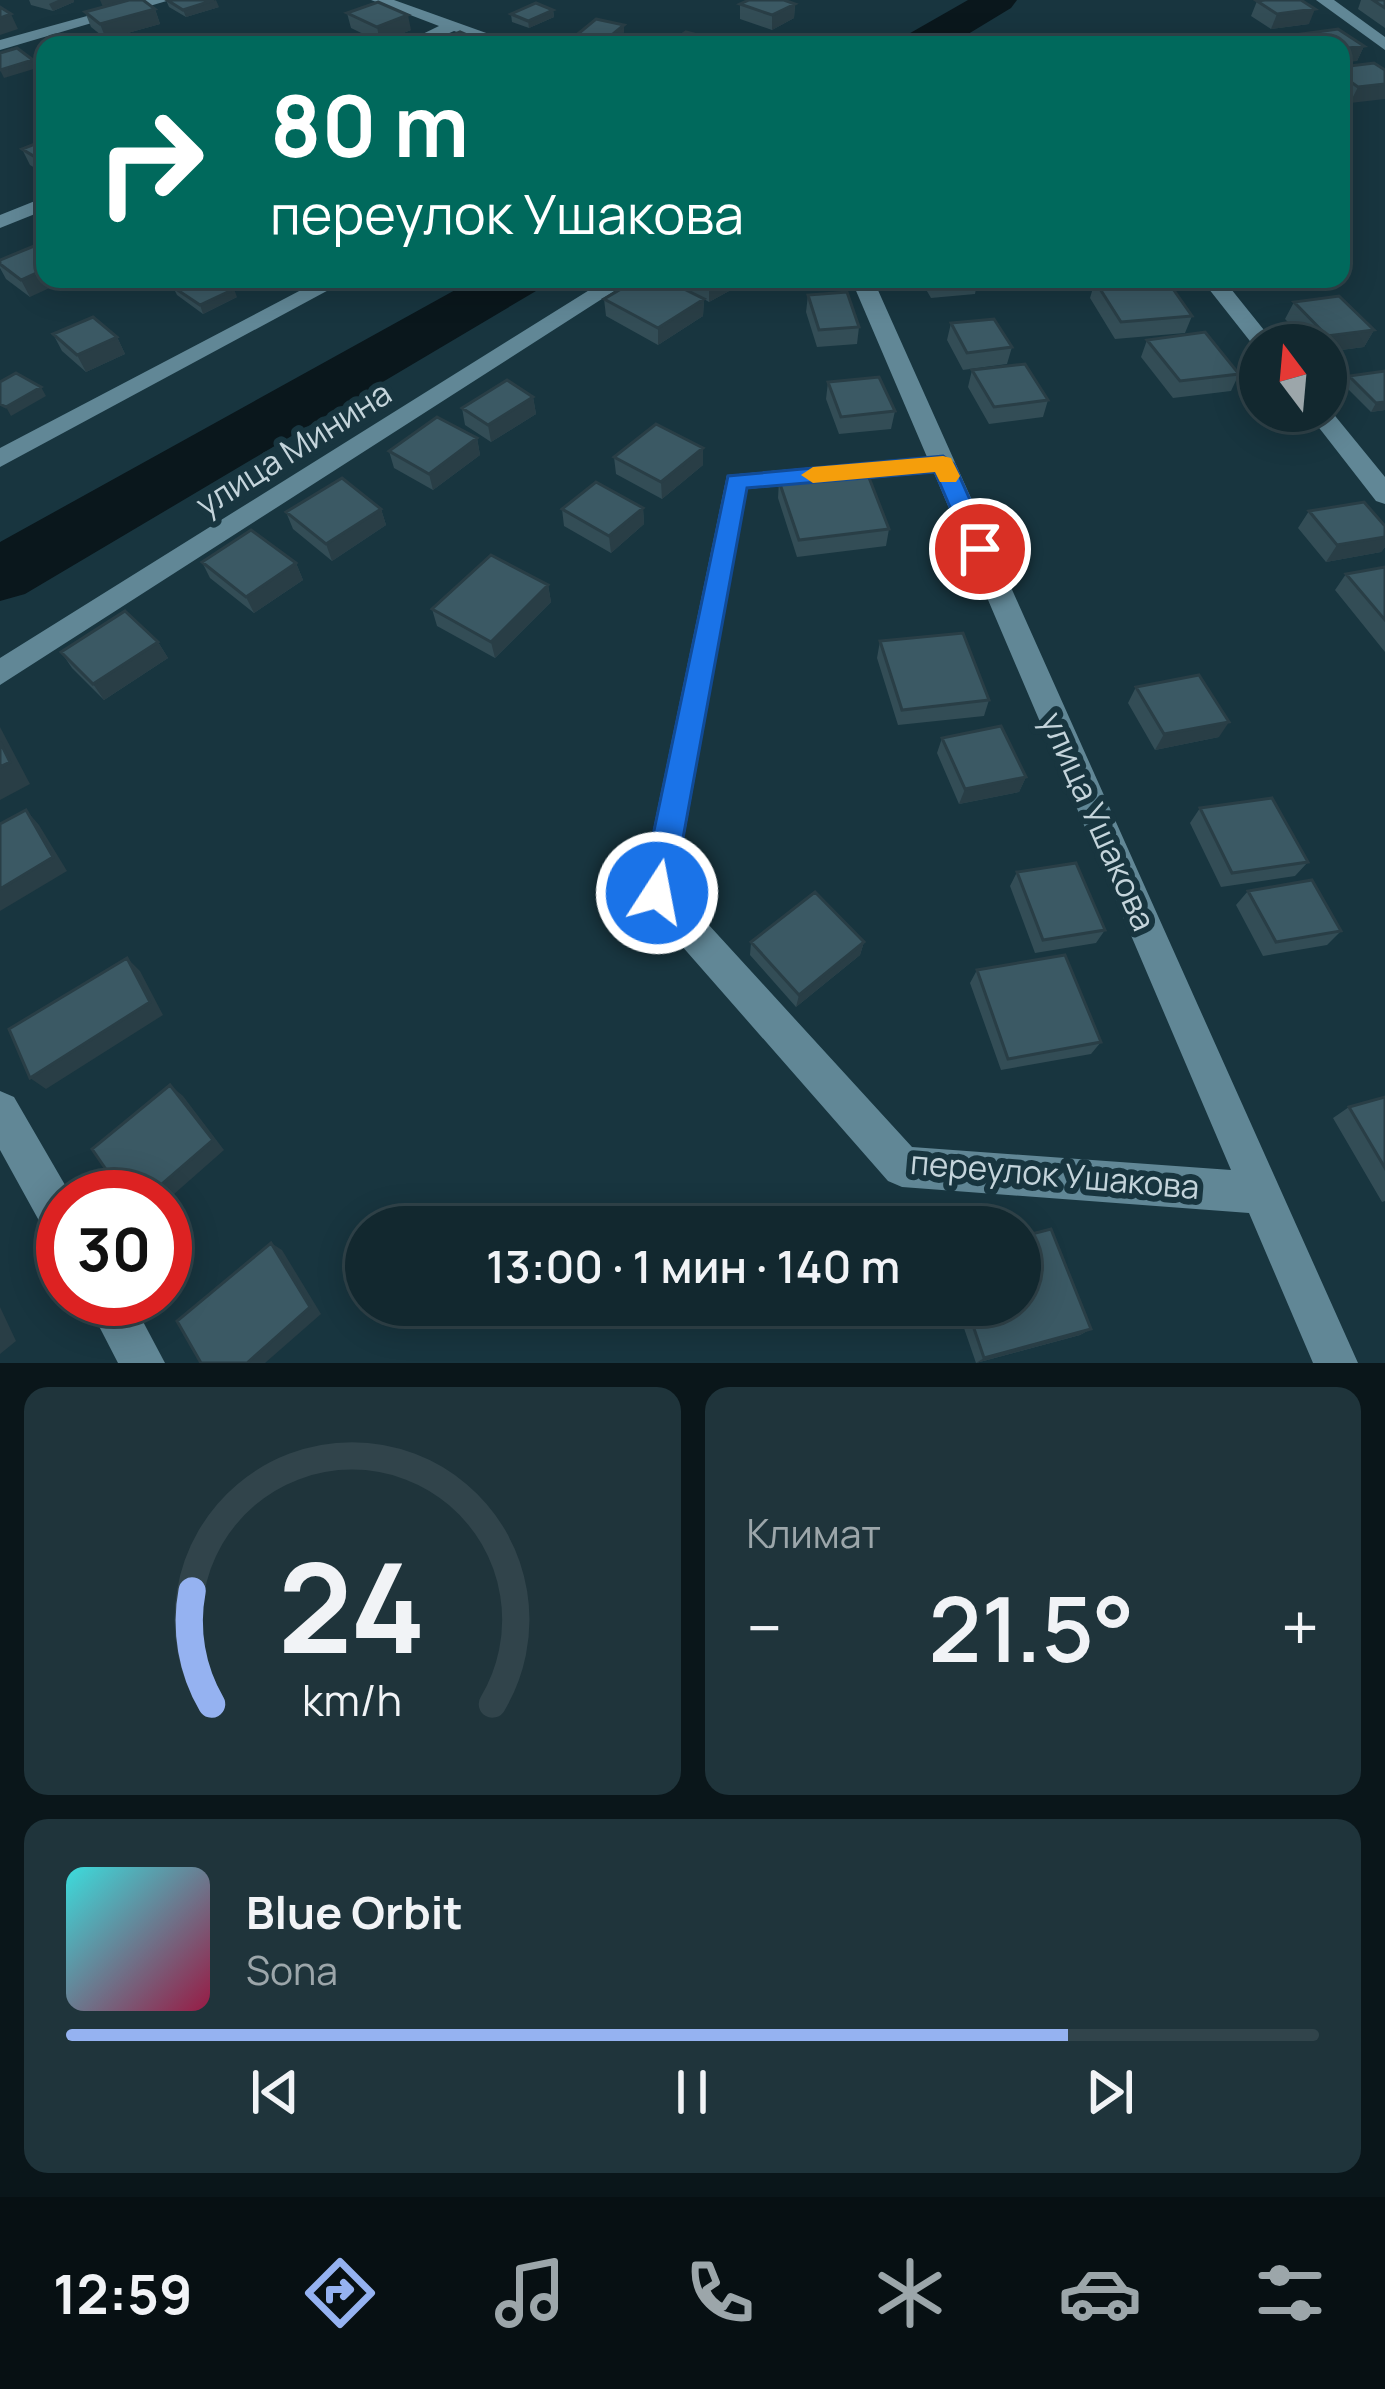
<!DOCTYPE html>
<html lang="ru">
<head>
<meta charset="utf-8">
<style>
	:root { --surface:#12282f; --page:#1f343b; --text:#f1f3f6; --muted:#9ca6aa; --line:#31444b; --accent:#95b2f1 }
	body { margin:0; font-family:Manrope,sans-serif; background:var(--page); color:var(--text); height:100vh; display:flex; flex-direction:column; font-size:45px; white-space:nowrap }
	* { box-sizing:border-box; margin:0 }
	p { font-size:39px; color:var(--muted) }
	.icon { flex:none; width:66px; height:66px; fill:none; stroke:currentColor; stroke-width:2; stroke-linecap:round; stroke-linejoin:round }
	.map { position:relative; height:1363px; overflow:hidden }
	.panel { display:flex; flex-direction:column; gap:24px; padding:24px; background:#0a161a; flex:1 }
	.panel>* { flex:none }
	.hud { position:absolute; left:36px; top:36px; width:1314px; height:252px; border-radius:24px; box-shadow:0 6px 30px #0003,0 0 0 3px var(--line); background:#00695c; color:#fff; overflow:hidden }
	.needle { width:78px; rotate:344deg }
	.fabs { position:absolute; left:1239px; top:324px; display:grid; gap:24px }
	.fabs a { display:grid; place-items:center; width:108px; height:108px; border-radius:50%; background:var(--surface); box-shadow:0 6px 30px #0003,0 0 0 3px var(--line); font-size:60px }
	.speed { position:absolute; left:36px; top:1170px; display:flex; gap:24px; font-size:60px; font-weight:700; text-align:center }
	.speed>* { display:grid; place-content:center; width:156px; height:156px; border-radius:50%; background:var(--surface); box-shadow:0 6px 30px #0003,0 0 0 3px var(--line); line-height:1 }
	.speed .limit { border:18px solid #d22; background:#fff; color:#111 }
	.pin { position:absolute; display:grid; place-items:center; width:102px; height:102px; color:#fff; margin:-51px; border:6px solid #fff; border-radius:50%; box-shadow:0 3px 12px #0007 }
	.me { position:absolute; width:132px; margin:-66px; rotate:11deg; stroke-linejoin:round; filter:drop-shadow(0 0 9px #0008) }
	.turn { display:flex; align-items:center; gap:42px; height:252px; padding:0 36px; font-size:54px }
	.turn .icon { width:156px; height:156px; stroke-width:2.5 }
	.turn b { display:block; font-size:84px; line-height:102px }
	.big { font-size:90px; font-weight:600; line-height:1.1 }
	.panel .card { flex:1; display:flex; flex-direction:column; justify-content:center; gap:18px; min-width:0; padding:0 42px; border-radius:24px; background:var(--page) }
	.panel .dial { align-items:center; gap:0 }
	.dial svg { height:312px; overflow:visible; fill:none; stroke:var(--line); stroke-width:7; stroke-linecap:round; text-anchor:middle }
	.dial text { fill:var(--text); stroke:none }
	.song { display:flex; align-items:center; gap:36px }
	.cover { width:144px; height:144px; border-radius:18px; background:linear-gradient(135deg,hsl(180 70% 55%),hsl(340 70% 35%)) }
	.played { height:12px; border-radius:6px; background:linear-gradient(90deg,var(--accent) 80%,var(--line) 80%) }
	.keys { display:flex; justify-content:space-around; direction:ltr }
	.heat { display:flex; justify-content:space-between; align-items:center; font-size:66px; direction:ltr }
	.panel .tiles { flex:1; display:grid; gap:24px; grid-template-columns:1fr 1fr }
	.card:last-child { grid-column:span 2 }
	.trip { position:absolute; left:345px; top:1206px; width:696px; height:120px; border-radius:60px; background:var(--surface); box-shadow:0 6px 30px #0003,0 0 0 3px var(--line); font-weight:600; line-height:120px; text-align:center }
	.menu { display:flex; height:192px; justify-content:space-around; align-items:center; background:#071013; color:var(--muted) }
	.menu .icon { width:84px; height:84px }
	.menu .current { color:var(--accent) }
	.menu b { font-size:54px; color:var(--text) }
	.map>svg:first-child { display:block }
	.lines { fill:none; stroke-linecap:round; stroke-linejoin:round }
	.river { fill:#0a171c; fill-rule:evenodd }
	.minor { fill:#618796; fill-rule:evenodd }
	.wall { fill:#334d56 }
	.shaded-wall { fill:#293e46 }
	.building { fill:#3b5964; stroke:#293e46; stroke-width:3 }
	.route { fill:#1a73e8; stroke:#114b97; stroke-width:3 }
	.slow { fill:#f59e0b }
	.labels { text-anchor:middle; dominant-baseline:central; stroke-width:12; stroke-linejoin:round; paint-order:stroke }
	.street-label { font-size:33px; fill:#c4d4db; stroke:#18353f }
</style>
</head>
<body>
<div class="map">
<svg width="1385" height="1363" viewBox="0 0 1385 1363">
	<rect width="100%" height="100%" fill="#18353f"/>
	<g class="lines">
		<path class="river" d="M 968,0 L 1017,0 L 1011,8 L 950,45 L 899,45 L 905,36 Z
			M 475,279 L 544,279 L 536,291 L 25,594 L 0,601 L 0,542 Z"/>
		<path class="minor" d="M 145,0 L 170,0 L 0,50 L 0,40 Z
			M 371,0 L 394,0 L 520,45 L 496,45 L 454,31 L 422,45 L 400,45 L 439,26 Z
			M 1316,0 L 1334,0 L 1385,37 L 1385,50 Z
			M 45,197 L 45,210 L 0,228 L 0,215 Z
			M 322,279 L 349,279 L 0,467 L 0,448 Z
			M 607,279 L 633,279 L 0,685 L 0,658 Z
			M 851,279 L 873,279 L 1358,1363 L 1313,1363 L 1249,1213 L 902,1187 L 888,1181 L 645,904 L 640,893 L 727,475 L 927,457 ZM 934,473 L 1231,1170 L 912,1147 L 675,888 L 747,489 Z
			M 1201,279 L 1223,279 L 1276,345 L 1260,345 L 1257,350 Z
			M 1327,406 L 1385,477 L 1385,504 L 1376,501 L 1306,411 L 1326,411 Z
			M 0,1091 L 14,1097 L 72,1197 L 63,1197 L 63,1243 L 48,1237 L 0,1150 Z
			M 85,1299 L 131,1299 L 165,1363 L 118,1363 Z"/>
	</g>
	<path class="wall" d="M 29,0 L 74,0 L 74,2 L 53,11 L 31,5 Z
		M 166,0 L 219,7 L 186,17 L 169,7 Z
		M 1361,0 L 1385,0 L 1385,28 L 1358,9 Z
		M 1257,1 L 1309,24 L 1271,29 L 1251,16 Z
		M 740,4 L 795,4 L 794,18 L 772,30 L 740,19 Z
		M 155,9 L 160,24 L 106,39 L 91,27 L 85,12 Z
		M 553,10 L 554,17 L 529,28 L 512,22 L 511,14 Z
		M 347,13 L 411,30 L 380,42 L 351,28 Z
		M 624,32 L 609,45 L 579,40 L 579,33 Z
		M 1302,34 L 1364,46 L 1357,61 L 1341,45 L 1297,45 Z
		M 1374,63 L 1350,103 L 1341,96 L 1341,67 Z
		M 45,140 L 45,174 L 30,165 L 22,149 Z
		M 45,248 L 30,297 L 6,279 L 0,268 L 0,260 Z
		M 677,279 L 751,279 L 709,302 L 704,299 L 703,316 L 658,345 L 606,316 L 604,299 L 701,298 L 677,284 Z
		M 920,279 L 978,279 L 975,294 L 931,298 Z
		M 1097,279 L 1166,279 L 1192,316 L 1185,333 L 1115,339 L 1090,298 L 1095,281 L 1099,281 Z
		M 1261,279 L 1303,279 L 1267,285 Z
		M 173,287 L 237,297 L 203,314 L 177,295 Z
		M 808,295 L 859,327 L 857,344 L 817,347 L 806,312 Z
		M 1294,302 L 1374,330 L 1364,347 L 1326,352 L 1326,345 L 1310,345 L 1285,319 Z
		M 951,323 L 1012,347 L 1007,364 L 963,370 L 947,340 Z
		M 53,334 L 117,337 L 125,354 L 86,372 L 62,351 Z
		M 1147,340 L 1239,374 L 1231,391 L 1173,398 L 1141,357 Z
		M 972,370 L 1048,400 L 1043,417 L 989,424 L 968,387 Z
		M 1349,376 L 1385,410 L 1371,412 L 1344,385 Z
		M 828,382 L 895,411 L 891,429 L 839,434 L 826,399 Z
		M 533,397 L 536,414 L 491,442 L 465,425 L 462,408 Z
		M 477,438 L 480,455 L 433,490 L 394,468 L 389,451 Z
		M 614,457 L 703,465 L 662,499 L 616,474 Z
		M 779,481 L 889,529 L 886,546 L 797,557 L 778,498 Z
		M 643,508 L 644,524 L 611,553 L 564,526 L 562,509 Z
		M 381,509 L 386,525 L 332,561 L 293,529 L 286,512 Z
		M 1309,511 L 1385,526 L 1385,547 L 1381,552 L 1326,562 L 1298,528 Z
		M 202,562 L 296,563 L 303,580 L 254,613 L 210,578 Z
		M 1385,567 L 1385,652 L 1335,590 L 1346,574 Z
		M 548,585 L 551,602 L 495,658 L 437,626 L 432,609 Z
		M 880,641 L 989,700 L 984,716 L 898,725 L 877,658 Z
		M 158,642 L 168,658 L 104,700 L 72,668 L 61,652 Z
		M 1136,687 L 1219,737 L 1155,750 L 1128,703 Z
		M 942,738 L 1026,777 L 1019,792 L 959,804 L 937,753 Z
		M 1200,808 L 1308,862 L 1295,876 L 1221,887 L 1190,823 Z
		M 1017,872 L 1105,930 L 1096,943 L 1035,953 L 1010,886 Z
		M 1248,891 L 1341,931 L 1327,945 L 1263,956 L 1236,905 Z
		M 751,942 L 864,942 L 860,955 L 796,1007 L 750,955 Z
		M 977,970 L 1101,1042 L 1091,1054 L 1001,1070 L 970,983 Z
		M 1385,1097 L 1385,1201 L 1382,1202 L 1333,1118 L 1349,1107 Z
		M 956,1305 L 1020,1305 L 1091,1329 L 1080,1335 L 976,1363 Z"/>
	<path class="shaded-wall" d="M 58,0 L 74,0 L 74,2 L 53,11 L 49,4 Z
		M 100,0 L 129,0 L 103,7 Z
		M 216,0 L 219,7 L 186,17 L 183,10 Z
		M 795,4 L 794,18 L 772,30 L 772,15 Z
		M 155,9 L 160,24 L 106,39 L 100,24 Z
		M 1315,9 L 1309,24 L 1271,29 L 1277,14 Z
		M 553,10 L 554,17 L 529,28 L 528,21 Z
		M 11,14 L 18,29 L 0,35 L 0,18 Z
		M 408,15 L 411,30 L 380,42 L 377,27 Z
		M 624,25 L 624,32 L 608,45 L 607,39 Z
		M 1364,46 L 1357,61 L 1341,63 L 1341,49 Z
		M 33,60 L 37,68 L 4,78 L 0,70 Z
		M 1385,84 L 1385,99 L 1350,103 L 1358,87 Z
		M 45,269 L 45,279 L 69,279 L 30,297 L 21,280 Z
		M 257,279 L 274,279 L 259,286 Z
		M 721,279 L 751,279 L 709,302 L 709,285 Z
		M 234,289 L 237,297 L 203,314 L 200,305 Z
		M 704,299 L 703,316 L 658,345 L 658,328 Z
		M 1374,330 L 1364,347 L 1326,352 L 1326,345 L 1323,345 L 1327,336 Z
		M 117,337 L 125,354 L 86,372 L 77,355 Z
		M 41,387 L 46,396 L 11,416 L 6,407 Z
		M 533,397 L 536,414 L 491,442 L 488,425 Z
		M 1385,402 L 1385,410 L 1371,412 L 1376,403 Z
		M 477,438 L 480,455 L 433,490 L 429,474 Z
		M 703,448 L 703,465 L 662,499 L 661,482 Z
		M 643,508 L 644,524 L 611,553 L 609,536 Z
		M 381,509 L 386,525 L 332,561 L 326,544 Z
		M 1385,537 L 1385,547 L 1381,552 L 1326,562 L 1337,545 Z
		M 296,563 L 303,580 L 254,613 L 246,597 Z
		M 548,585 L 551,602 L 495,658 L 491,642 Z
		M 158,642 L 168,658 L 104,700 L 93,684 Z
		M 1229,722 L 1219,737 L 1155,750 L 1164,734 Z
		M 0,727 L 30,784 L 0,800 Z
		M 1026,777 L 1019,792 L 959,804 L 965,789 Z
		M 26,810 L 39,825 L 67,871 L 0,911 L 0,889 Z
		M 864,942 L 860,955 L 796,1007 L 799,995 Z
		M 127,958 L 140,971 L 163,1015 L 46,1089 L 30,1078 Z
		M 170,1085 L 183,1096 L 224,1150 L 165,1202 L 165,1197 L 147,1197 Z
		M 271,1243 L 282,1250 L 321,1314 L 265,1363 L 247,1363 Z
		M 0,1307 L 16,1341 L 0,1354 Z
		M 1091,1329 L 1080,1335 L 976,1363 L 984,1358 Z"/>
	<path class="building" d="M 129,0 L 143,0 L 155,9 L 100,24 L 85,12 Z
		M 167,0 L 214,0 L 183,10 Z
		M 749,0 L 784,0 L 795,4 L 772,15 L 740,4 Z
		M 1265,0 L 1301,0 L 1315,9 L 1277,14 L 1257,1 Z
		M 1373,0 L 1385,0 L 1385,8 Z
		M 378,2 L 408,15 L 377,27 L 347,13 Z
		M 536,3 L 553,10 L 528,21 L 511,14 Z
		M 0,7 L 11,14 L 0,18 Z
		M 596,19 L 624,25 L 607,39 L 579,33 Z
		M 1338,29 L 1364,46 L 1341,49 L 1341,45 L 1318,45 L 1302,34 Z
		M 460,32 L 483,42 L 475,45 L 429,45 Z
		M 686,32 L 716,40 L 709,45 L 667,45 Z
		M 1093,37 L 1100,45 L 1066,45 L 1062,40 Z
		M 17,48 L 33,60 L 0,70 L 0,53 Z
		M 1374,63 L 1385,70 L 1385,84 L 1358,87 L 1341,75 L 1341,67 Z
		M 45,140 L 45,163 L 22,149 Z
		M 39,244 L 45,248 L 45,269 L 21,280 L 0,264 L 0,260 Z
		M 190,279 L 219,279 L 234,289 L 200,305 L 173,287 Z
		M 638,279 L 664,279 L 704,299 L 658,328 L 604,299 Z
		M 698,279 L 721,279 L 709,285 Z
		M 1124,279 L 1166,279 L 1192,316 L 1121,322 L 1095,281 Z
		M 847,292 L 859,327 L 819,330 L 808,295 Z
		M 1339,296 L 1374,330 L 1327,336 L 1294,302 Z
		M 93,317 L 117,337 L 77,355 L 53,334 Z
		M 994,319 L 1012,347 L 967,353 L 951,323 Z
		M 1205,332 L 1239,374 L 1180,381 L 1147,340 Z
		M 1025,364 L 1048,400 L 994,407 L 972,370 Z
		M 1385,371 L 1385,402 L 1376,403 L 1349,376 Z
		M 16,373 L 41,387 L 6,407 L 0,404 L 0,382 Z
		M 879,377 L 895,411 L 841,417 L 828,382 Z
		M 507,380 L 533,397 L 488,425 L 462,408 Z
		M 437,417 L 477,438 L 429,474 L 389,451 Z
		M 656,424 L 703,448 L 661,482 L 614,457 Z
		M 866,470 L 889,529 L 799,540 L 779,481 Z
		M 342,478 L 381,509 L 326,544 L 286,512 Z
		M 596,482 L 643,508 L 609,536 L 562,509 Z
		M 1364,502 L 1385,526 L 1385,537 L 1337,545 L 1309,511 Z
		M 251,530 L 296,563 L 246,597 L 202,562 Z
		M 491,555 L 548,585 L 491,642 L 432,609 Z
		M 1385,567 L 1385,620 L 1346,574 Z
		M 125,611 L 158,642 L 93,684 L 61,652 Z
		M 963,633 L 989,700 L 902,710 L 880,641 Z
		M 1199,675 L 1229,722 L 1164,734 L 1136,687 Z
		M 1001,726 L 1026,777 L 965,789 L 942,738 Z
		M 0,742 L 10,762 L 0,767 Z
		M 1272,798 L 1308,862 L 1232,873 L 1200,808 Z
		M 26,810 L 53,857 L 0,889 L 0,824 Z
		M 1076,863 L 1105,930 L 1043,940 L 1017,872 Z
		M 1312,880 L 1341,931 L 1276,942 L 1248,891 Z
		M 815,892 L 864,942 L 799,995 L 751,942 Z
		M 1065,955 L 1101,1042 L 1008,1059 L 977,970 Z
		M 127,958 L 150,1002 L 30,1078 L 9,1029 Z
		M 170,1085 L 213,1140 L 147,1197 L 125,1197 L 92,1149 Z
		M 1385,1097 L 1385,1168 L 1349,1107 Z
		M 1051,1229 L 1091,1329 L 984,1358 L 966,1305 L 1020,1305 L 1020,1237 Z
		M 271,1243 L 310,1307 L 247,1363 L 201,1363 L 177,1321 Z"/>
	<path class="route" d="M 943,456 L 954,464 L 992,549 L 989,556 L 971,556 L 935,472 L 747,488 L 673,893 L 668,903 L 657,907 L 646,903 L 641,893 L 728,476 Z"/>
	<path class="slow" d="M 943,456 L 951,458 L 960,476 L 956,482 L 940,482 L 935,472 L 813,483 L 801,475 L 813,467 Z"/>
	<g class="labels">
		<g class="street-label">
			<text transform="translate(293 448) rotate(-32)">улица Минина</text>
			<text transform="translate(1099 821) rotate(66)">улица Ушакова</text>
			<text transform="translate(1055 1174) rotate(5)">переулок Ушакова</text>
		</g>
	</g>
</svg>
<div class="fabs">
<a><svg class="needle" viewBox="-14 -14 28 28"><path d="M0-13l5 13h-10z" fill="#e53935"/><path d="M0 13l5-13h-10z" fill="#9ca6aa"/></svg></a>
</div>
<div class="speed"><div class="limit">30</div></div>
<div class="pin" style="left:980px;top:549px;background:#d93025"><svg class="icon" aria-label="arrive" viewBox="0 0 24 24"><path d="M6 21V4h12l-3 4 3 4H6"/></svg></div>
<svg class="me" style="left:657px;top:893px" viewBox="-20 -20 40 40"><circle r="17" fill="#1a73e8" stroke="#fff" stroke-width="3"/><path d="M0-11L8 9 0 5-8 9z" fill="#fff"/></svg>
<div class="trip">13:00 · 1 мин · 140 m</div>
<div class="hud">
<div class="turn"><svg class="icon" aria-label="right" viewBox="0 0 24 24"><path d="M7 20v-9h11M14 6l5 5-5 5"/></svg><div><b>80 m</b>переулок Ушакова</div></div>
</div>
</div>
<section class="panel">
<div class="tiles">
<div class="card dial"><svg viewBox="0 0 100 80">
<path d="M14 69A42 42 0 1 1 86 69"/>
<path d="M14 69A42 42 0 0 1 9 40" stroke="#95b2f1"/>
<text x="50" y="56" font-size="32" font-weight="700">24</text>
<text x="50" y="72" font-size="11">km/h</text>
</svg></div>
<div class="card"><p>Климат</p>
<div class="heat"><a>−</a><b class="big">21.5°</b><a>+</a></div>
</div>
<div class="card">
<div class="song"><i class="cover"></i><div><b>Blue Orbit</b><p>Sona</p></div></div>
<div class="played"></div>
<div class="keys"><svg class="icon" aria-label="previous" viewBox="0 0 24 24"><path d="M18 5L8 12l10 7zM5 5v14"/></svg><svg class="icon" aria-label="pause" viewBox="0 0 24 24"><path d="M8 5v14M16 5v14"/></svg><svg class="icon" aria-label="next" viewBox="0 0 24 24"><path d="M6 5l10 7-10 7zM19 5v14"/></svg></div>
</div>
</div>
</section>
<nav class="menu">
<b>12:59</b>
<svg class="icon current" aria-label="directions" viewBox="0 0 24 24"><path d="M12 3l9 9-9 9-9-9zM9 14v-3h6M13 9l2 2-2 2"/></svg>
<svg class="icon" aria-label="music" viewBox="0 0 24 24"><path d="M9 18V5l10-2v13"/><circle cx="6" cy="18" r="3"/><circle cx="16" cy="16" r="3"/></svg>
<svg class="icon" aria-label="phone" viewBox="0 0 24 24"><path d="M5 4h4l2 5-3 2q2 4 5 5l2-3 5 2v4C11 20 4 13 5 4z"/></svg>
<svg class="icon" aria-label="climate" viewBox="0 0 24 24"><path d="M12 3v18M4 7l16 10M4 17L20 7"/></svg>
<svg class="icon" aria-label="car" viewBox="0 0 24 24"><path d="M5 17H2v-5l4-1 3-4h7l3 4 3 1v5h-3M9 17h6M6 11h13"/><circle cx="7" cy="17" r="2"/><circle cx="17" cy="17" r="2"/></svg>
<svg class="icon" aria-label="filters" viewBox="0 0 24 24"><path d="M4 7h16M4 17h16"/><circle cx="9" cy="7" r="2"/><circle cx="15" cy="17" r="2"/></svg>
</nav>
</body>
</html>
